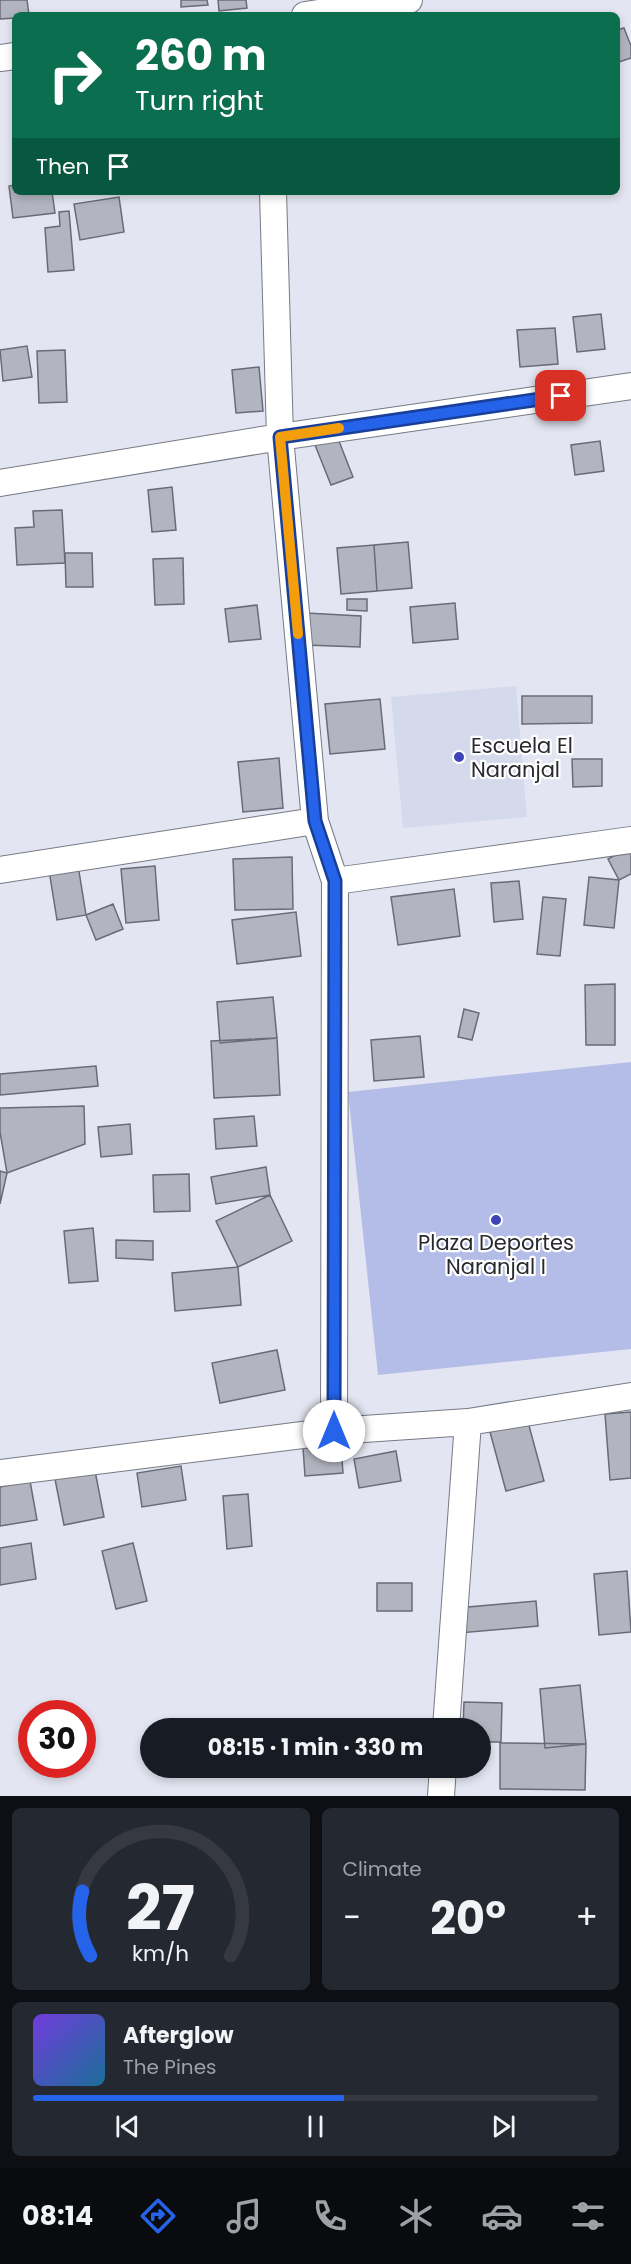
<!DOCTYPE html>
<html lang="en">
<head>
<meta charset="utf-8">
<style>
	:root { --surface:#171b24; --page:#242831; --text:#f1f3f6; --muted:#9ea1a6; --line:#363941; --accent:#2563eb }
	body { margin:0; font-family:Poppins,sans-serif; background:var(--page); color:var(--text); height:100vh; display:flex; flex-direction:column; font-size:22px; white-space:nowrap }
	* { box-sizing:border-box; margin:0 }
	p { font-size:20px; color:var(--muted) }
	.icon { flex:none; width:33px; height:33px; fill:none; stroke:currentColor; stroke-width:2; stroke-linecap:round; stroke-linejoin:round }
	.map { position:relative; height:1796px; overflow:hidden }
	.panel { display:flex; flex-direction:column; gap:12px; padding:12px; background:#0d0f14; flex:1 }
	.panel>* { flex:none }
	.top-card { position:absolute; left:12px; top:12px; width:608px; height:183px; border-radius:9px; box-shadow:0 3px 9px #0003; background:#0b6e4f; color:#fff; overflow:hidden }
	.speed { position:absolute; left:18px; top:1700px; display:flex; gap:12px; font-size:30px; font-weight:700; text-align:center }
	.speed>* { display:grid; place-content:center; width:78px; height:78px; border-radius:50%; background:var(--surface); box-shadow:0 3px 9px #0003; line-height:1 }
	.speed .limit { border:9px solid #d22; background:#fff; color:#111 }
	.pin { position:absolute; display:grid; place-items:center; width:51px; height:51px; color:#fff; margin:-26px; border-radius:12px; box-shadow:0 3px 9px #0006 }
	.me { position:absolute; width:66px; margin:-33px; rotate:0deg; stroke-linejoin:round; filter:drop-shadow(0 0 4px #0008) }
	.turn { display:flex; align-items:center; gap:21px; height:126px; padding:0 24px; font-size:27px }
	.turn .icon { width:78px; height:78px; stroke-width:2.5 }
	.turn b { display:block; font-size:42px; line-height:51px }
	.then { display:flex; align-items:center; height:57px; padding:0 24px; background:#0003; gap:12px; font-size:22px }
	.big { font-size:45px; font-weight:700; line-height:1.1 }
	.panel .widget { flex:1; display:flex; flex-direction:column; justify-content:center; gap:9px; min-width:0; padding:0 21px; border-radius:9px; background:var(--page) }
	.panel .dial { align-items:center; gap:0 }
	.dial svg { height:156px; overflow:visible; fill:none; stroke:var(--line); stroke-width:7; stroke-linecap:round; text-anchor:middle }
	.dial text { fill:var(--text); stroke:none }
	.song { display:flex; align-items:center; gap:18px }
	.cover { width:72px; height:72px; border-radius:9px; background:linear-gradient(135deg,hsl(260 70% 55%),hsl(200 70% 35%)) }
	.played { height:6px; border-radius:3px; background:linear-gradient(90deg,var(--accent) 55%,var(--line) 55%) }
	.keys { display:flex; justify-content:space-around; direction:ltr }
	.heat { display:flex; justify-content:space-between; align-items:center; font-size:33px; direction:ltr }
	.panel .tiles { flex:1; display:grid; gap:12px; grid-template-columns:1fr 1fr }
	.widget:last-child { grid-column:span 2 }
	.trip { position:absolute; left:140px; top:1718px; width:351px; height:60px; border-radius:30px; background:var(--surface); box-shadow:0 3px 9px #0003; font-weight:700; line-height:60px; text-align:center }
	.tabs { display:flex; height:96px; justify-content:space-around; align-items:center; background:#090b0e; color:var(--muted) }
	.tabs .icon { width:42px; height:42px }
	.tabs .on { color:var(--accent) }
	.tabs b { font-size:27px; color:var(--text) }
	.map>svg:first-child { display:block }
	.built { fill:#d4d9ec }
	.green { fill:#b3bde7 }
	.building { fill:#b2b5c0; stroke:#696b76; stroke-width:1.5 }
	.lines { fill:none; stroke-linecap:round; stroke-linejoin:round }
	.street-casing { stroke:#777a84; stroke-width:28 }
	.street { stroke:#fff; stroke-width:26 }
	.route-casing { stroke:#184099; stroke-width:15 }
	.route { stroke:#2563eb; stroke-width:10 }
	.slow { stroke:#f59e0b; stroke-width:10 }
	.poi-dot { fill:#3e43b7; stroke:#fff; stroke-width:2 }
	.labels { text-anchor:middle; dominant-baseline:central; stroke-width:4.5; stroke-linejoin:round; paint-order:stroke }
	.poi-label { font-size:21px; fill:#292a2e; stroke:#fff; text-anchor:start }
</style>
</head>
<body>
<div class="map">
<svg width="631" height="1796" viewBox="0 0 631 1796">
	<rect width="100%" height="100%" fill="#e3e6f2"/>
	<path class="built" d="M 516,686 L 527,817 L 403,828 L 391,697 Z"/>
	<path class="green" d="M 631,1062 L 631,1349 L 378,1375 L 348,1092 Z"/>
	<path class="building" d="M 0,0 L 27,0 L 29,15 L 15,15 L 15,18 L 0,19 Z
		M 181,0 L 207,0 L 208,5 L 181,7 Z
		M 218,0 L 246,0 L 247,8 L 219,11 Z
		M 624,28 L 631,46 L 631,58 L 616,63 L 616,30 Z
		M 13,86 L 15,86 L 15,119 L 14,119 Z
		M 15,185 L 15,192 L 52,192 L 55,213 L 13,218 L 9,186 Z
		M 119,197 L 124,232 L 80,240 L 74,204 Z
		M 69,211 L 74,270 L 48,272 L 45,228 L 60,226 L 59,212 Z
		M 601,314 L 605,349 L 577,352 L 573,317 Z
		M 555,328 L 558,364 L 520,367 L 517,330 Z
		M 27,346 L 32,377 L 3,381 L 0,350 Z
		M 65,350 L 67,402 L 39,403 L 37,351 Z
		M 259,367 L 263,411 L 236,413 L 232,370 Z
		M 337,436 L 353,477 L 331,485 L 315,445 Z
		M 600,441 L 604,471 L 575,475 L 571,445 Z
		M 172,487 L 176,530 L 152,532 L 148,490 Z
		M 62,510 L 65,563 L 17,565 L 15,528 L 34,527 L 33,511 Z
		M 408,542 L 412,588 L 377,591 L 374,545 Z
		M 374,545 L 377,591 L 341,594 L 337,548 Z
		M 65,553 L 92,553 L 93,587 L 66,587 Z
		M 183,558 L 184,604 L 155,605 L 153,559 Z
		M 347,599 L 367,599 L 367,611 L 347,610 Z
		M 455,603 L 458,639 L 413,643 L 410,607 Z
		M 257,605 L 261,639 L 229,642 L 225,609 Z
		M 306,613 L 361,616 L 360,647 L 305,645 Z
		M 522,696 L 592,696 L 592,723 L 522,724 Z
		M 380,699 L 385,749 L 330,754 L 325,704 Z
		M 279,758 L 283,808 L 243,812 L 238,762 Z
		M 572,759 L 602,759 L 602,786 L 573,787 Z
		M 631,847 L 631,874 L 619,880 L 608,859 Z
		M 292,857 L 293,909 L 235,910 L 233,859 Z
		M 77,859 L 86,915 L 57,920 L 48,864 Z
		M 155,866 L 159,920 L 126,923 L 121,869 Z
		M 589,877 L 619,880 L 614,928 L 584,925 Z
		M 519,881 L 523,919 L 494,922 L 491,883 Z
		M 454,889 L 460,936 L 398,945 L 391,897 Z
		M 543,897 L 566,899 L 560,956 L 537,954 Z
		M 113,904 L 123,929 L 96,940 L 86,915 Z
		M 296,912 L 301,956 L 237,964 L 232,920 Z
		M 615,984 L 615,1045 L 586,1045 L 585,985 Z
		M 273,997 L 277,1038 L 220,1043 L 217,1002 Z
		M 464,1009 L 479,1013 L 472,1040 L 458,1037 Z
		M 420,1036 L 424,1077 L 374,1081 L 371,1040 Z
		M 277,1038 L 280,1095 L 214,1098 L 211,1041 Z
		M 96,1066 L 98,1086 L 0,1095 L 0,1074 Z
		M 84,1106 L 85,1144 L 7,1173 L 0,1132 L 0,1108 Z
		M 254,1116 L 257,1146 L 216,1149 L 214,1119 Z
		M 130,1124 L 132,1154 L 101,1157 L 98,1127 Z
		M 266,1167 L 270,1195 L 216,1204 L 211,1177 Z
		M 0,1171 L 7,1173 L 0,1204 Z
		M 189,1174 L 190,1211 L 154,1212 L 153,1175 Z
		M 270,1195 L 292,1241 L 238,1267 L 216,1221 Z
		M 93,1228 L 98,1281 L 69,1283 L 64,1231 Z
		M 116,1240 L 153,1241 L 153,1260 L 116,1258 Z
		M 238,1267 L 241,1305 L 175,1311 L 172,1273 Z
		M 277,1350 L 285,1390 L 220,1403 L 212,1363 Z
		M 631,1412 L 631,1478 L 610,1480 L 605,1414 Z
		M 528,1422 L 544,1481 L 506,1491 L 490,1432 Z
		M 341,1446 L 343,1473 L 305,1476 L 303,1448 Z
		M 396,1451 L 401,1481 L 359,1488 L 354,1459 Z
		M 181,1466 L 186,1500 L 142,1507 L 137,1473 Z
		M 95,1471 L 104,1517 L 64,1525 L 55,1479 Z
		M 30,1481 L 37,1520 L 0,1526 L 0,1487 Z
		M 248,1494 L 252,1546 L 227,1549 L 223,1496 Z
		M 31,1543 L 36,1579 L 0,1585 L 0,1548 Z
		M 133,1543 L 147,1601 L 116,1609 L 102,1551 Z
		M 627,1571 L 631,1632 L 599,1635 L 594,1574 Z
		M 377,1583 L 412,1583 L 412,1611 L 377,1611 Z
		M 536,1601 L 538,1626 L 459,1633 L 457,1608 Z
		M 580,1685 L 586,1744 L 545,1748 L 540,1689 Z
		M 464,1702 L 502,1703 L 501,1742 L 480,1742 L 480,1728 L 463,1728 Z
		M 500,1743 L 586,1744 L 585,1790 L 500,1789 Z"/>
	<g class="lines">
		<defs>
			<path id="street" d="M 305,15 L 409,0
				M 0,58 L 15,56
				M 273,192 L 280,437 L 315,821 L 335,881 L 334,1431
				M 0,483 L 280,437 L 631,386
				M 0,870 L 315,821
				M 335,881 L 631,840
				M 0,1473 L 334,1431 L 468,1422 L 631,1396
				M 446,1728 L 468,1422
				M 441,1796 L 443,1767"/>
		</defs>
		<use href="#street" class="street-casing"/>
		<use href="#street" class="street"/>
	</g>
	<g class="lines">
		<defs>
			<path id="route" d="M 334,1431 L 335,881 L 315,821 L 280,437 L 561,396"/>
		</defs>
		<use href="#route" class="route-casing"/>
		<use href="#route" class="route"/>
		<path class="slow" d="M 298,634 L 280,437 L 339,428"/>
	</g>
	<g class="poi-dot">
		<circle cx="459" cy="757" r="6"/>
		<circle cx="496" cy="1220" r="6"/>
	</g>
	<g class="labels">
		<g class="poi-label">
			<text x="471" y="745">Escuela El<tspan x="471" dy="24">Naranjal</tspan></text>
			<text x="496" y="1242" text-anchor="middle">Plaza Deportes<tspan x="496" dy="24">Naranjal I</tspan></text>
		</g>
	</g>
</svg>
<div class="speed"><div class="limit">30</div></div>
<div class="pin" style="left:561px;top:396px;background:#d93025"><svg class="icon" aria-label="arrive" viewBox="0 0 24 24"><path d="M6 21V4h12l-3 4 3 4H6"/></svg></div>
<svg class="me" style="left:334px;top:1431px" viewBox="-20 -20 40 40"><circle r="19" fill="#fff"/><path d="M0-13L10 11 0 6-10 11z" fill="#2563eb"/></svg>
<div class="trip">08:15 · 1 min · 330 m</div>
<div class="top-card">
<div class="turn"><svg class="icon" aria-label="right" viewBox="0 0 24 24"><path d="M7 20v-9h11M14 6l5 5-5 5"/></svg><div><b>260 m</b>Turn right</div></div>
<div class="then">Then<svg class="icon" aria-label="arrive" viewBox="0 0 24 24"><path d="M6 21V4h12l-3 4 3 4H6"/></svg></div>
</div>
</div>
<section class="panel">
<div class="tiles">
<div class="widget dial"><svg viewBox="0 0 100 80">
<path d="M14 69A42 42 0 1 1 86 69"/>
<path d="M14 69A42 42 0 0 1 10 36" stroke="#2563eb"/>
<text x="50" y="56" font-size="32" font-weight="700">27</text>
<text x="50" y="72" font-size="11">km/h</text>
</svg></div>
<div class="widget"><p>Climate</p>
<div class="heat"><a>−</a><b class="big">20°</b><a>+</a></div>
</div>
<div class="widget">
<div class="song"><i class="cover"></i><div><b>Afterglow</b><p>The Pines</p></div></div>
<div class="played"></div>
<div class="keys"><svg class="icon" aria-label="previous" viewBox="0 0 24 24"><path d="M18 5L8 12l10 7zM5 5v14"/></svg><svg class="icon" aria-label="pause" viewBox="0 0 24 24"><path d="M8 5v14M16 5v14"/></svg><svg class="icon" aria-label="next" viewBox="0 0 24 24"><path d="M6 5l10 7-10 7zM19 5v14"/></svg></div>
</div>
</div>
</section>
<nav class="tabs">
<b>08:14</b>
<svg class="icon on" aria-label="directions" viewBox="0 0 24 24"><path d="M12 3l9 9-9 9-9-9zM9 14v-3h6M13 9l2 2-2 2"/></svg>
<svg class="icon" aria-label="music" viewBox="0 0 24 24"><path d="M9 18V5l10-2v13"/><circle cx="6" cy="18" r="3"/><circle cx="16" cy="16" r="3"/></svg>
<svg class="icon" aria-label="phone" viewBox="0 0 24 24"><path d="M5 4h4l2 5-3 2q2 4 5 5l2-3 5 2v4C11 20 4 13 5 4z"/></svg>
<svg class="icon" aria-label="climate" viewBox="0 0 24 24"><path d="M12 3v18M4 7l16 10M4 17L20 7"/></svg>
<svg class="icon" aria-label="car" viewBox="0 0 24 24"><path d="M5 17H2v-5l4-1 3-4h7l3 4 3 1v5h-3M9 17h6M6 11h13"/><circle cx="7" cy="17" r="2"/><circle cx="17" cy="17" r="2"/></svg>
<svg class="icon" aria-label="filters" viewBox="0 0 24 24"><path d="M4 7h16M4 17h16"/><circle cx="9" cy="7" r="2"/><circle cx="15" cy="17" r="2"/></svg>
</nav>
</body>
</html>
